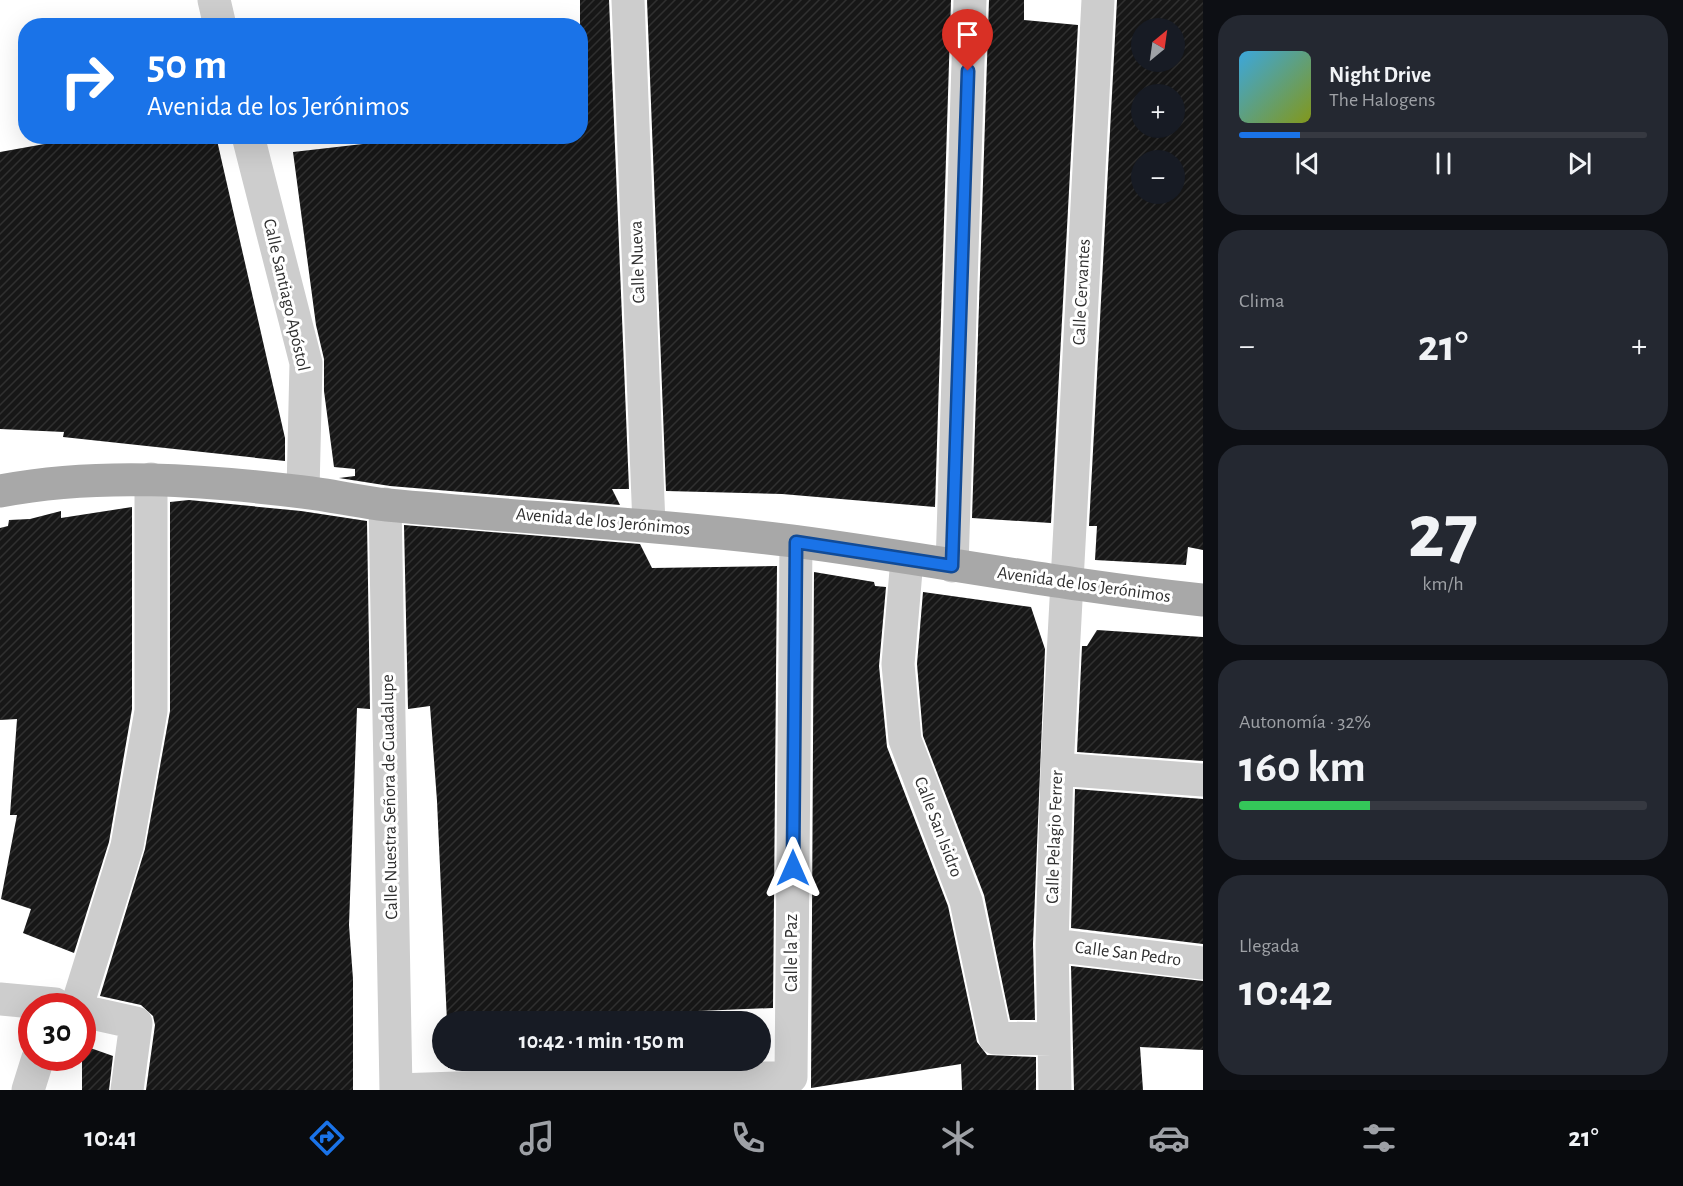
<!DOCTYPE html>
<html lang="es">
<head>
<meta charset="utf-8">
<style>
	:root { --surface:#171b24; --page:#242831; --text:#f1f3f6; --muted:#9ea1a6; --line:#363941; --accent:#1a73e8 }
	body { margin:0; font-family:"Alegreya Sans",sans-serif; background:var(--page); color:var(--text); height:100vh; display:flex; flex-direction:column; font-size:22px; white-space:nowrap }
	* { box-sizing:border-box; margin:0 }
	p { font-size:20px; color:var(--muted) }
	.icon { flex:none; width:33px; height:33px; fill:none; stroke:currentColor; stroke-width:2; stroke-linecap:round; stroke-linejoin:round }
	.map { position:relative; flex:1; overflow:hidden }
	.details { display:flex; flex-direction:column; gap:15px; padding:15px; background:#0d0f14; width:480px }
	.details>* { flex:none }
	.banner { position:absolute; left:18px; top:18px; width:570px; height:126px; border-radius:24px; box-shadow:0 6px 24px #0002; background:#1a73e8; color:#fff; overflow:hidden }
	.needle { width:39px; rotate:29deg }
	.fabs { position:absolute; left:1131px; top:18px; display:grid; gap:12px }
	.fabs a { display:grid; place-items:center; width:54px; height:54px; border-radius:50%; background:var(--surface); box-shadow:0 6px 24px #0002; font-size:30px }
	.speed { position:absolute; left:18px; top:993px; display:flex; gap:12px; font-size:30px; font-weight:700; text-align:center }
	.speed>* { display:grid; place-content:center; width:78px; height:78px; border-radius:50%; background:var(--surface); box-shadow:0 6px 24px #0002; line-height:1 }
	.speed .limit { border:9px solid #d22; background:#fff; color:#111 }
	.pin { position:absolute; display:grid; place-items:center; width:51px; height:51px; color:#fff; margin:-62px -26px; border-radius:50% 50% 50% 0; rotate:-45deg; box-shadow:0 0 6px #0007 }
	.pin .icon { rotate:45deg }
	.me { position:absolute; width:66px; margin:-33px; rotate:0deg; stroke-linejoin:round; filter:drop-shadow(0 0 4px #0008) }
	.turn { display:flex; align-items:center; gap:21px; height:126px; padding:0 30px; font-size:27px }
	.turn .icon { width:78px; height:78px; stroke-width:2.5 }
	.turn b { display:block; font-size:42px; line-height:51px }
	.big { font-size:45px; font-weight:600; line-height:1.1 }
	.details .tile { flex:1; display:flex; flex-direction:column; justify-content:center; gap:9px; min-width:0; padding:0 21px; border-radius:24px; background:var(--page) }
	.details .dial { align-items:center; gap:0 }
	.dial b { font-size:78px; line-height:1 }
	.song { display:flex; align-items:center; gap:18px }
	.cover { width:72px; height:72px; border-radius:9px; background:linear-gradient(135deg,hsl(200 70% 55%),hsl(70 70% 35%)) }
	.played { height:6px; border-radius:3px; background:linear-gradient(90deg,var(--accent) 15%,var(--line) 15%) }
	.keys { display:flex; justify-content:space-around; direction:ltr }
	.heat { display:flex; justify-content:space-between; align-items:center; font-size:33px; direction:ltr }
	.charge { height:9px; border-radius:4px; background:linear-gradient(90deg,#34c759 32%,var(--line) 0) }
	.trip { position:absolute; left:432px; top:1011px; width:339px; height:60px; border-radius:30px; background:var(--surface); box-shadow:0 6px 24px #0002; font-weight:600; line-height:60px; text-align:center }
	.dock { display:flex; height:96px; justify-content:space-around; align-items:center; background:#090b0e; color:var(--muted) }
	.dock .icon { width:42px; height:42px }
	.dock .active { color:var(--accent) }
	.dock b { font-size:27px; color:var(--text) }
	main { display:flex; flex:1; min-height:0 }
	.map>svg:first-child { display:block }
	.building { fill:url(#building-hatch); fill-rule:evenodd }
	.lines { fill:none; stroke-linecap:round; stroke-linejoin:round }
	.minor { stroke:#cdcdcd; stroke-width:33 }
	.major { stroke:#a8a8a8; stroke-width:33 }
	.route-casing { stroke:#114b97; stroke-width:15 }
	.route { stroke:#1a73e8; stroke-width:10 }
	.labels { text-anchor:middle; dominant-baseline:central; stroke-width:6; stroke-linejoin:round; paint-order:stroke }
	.street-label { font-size:18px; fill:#303030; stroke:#fff }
</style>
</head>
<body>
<main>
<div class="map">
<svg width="1203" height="1090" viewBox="0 0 1203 1090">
	<defs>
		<pattern id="building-hatch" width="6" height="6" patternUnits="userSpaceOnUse" patternTransform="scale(1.5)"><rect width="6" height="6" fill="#171717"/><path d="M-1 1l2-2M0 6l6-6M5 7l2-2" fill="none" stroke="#303030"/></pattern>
	</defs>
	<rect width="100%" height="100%" fill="#fff"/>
	<path class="building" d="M 580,0 L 609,0 L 629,489 L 612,489 L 620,505 L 390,486 L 339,478 L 355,476 L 355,469 L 334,467 L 324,391 L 324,359 L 316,325 L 293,152 L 433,136 L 580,136 Z
		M 647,0 L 951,0 L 935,507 L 782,494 L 666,491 Z
		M 989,0 L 1024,0 L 1024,20 L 1078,25 L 1051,523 L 972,518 Z
		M 1117,0 L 1203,0 L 1203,550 L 1188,547 L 1186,565 L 1095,560 L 1097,526 L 1089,526 ZM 1142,28 L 1174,28 L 1174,62 L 1142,62 ZM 1142,94 L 1174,94 L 1174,128 L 1142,128 ZM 1142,160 L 1174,160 L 1174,194 L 1142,194 Z
		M 89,136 L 216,136 L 285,438 L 285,461 L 63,437 L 64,432 L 0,429 L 0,152 Z
		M 189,500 L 301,511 L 367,521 L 370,709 L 357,708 L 349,925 L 353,979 L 353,1090 L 146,1090 L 155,1025 L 153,1016 L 141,1005 L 100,996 L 145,849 L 170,711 L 170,502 Z
		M 132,507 L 132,709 L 109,842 L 74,953 L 23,933 L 31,909 L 1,899 L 17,815 L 10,815 L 17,719 L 0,720 L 0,528 L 8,526 L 9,520 L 30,519 L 61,511 L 61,518 Z
		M 404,525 L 640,544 L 652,568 L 777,566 L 773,1008 L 532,1018 L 532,1022 L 447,1022 L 437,801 L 430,706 L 408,709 Z
		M 814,572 L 874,582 L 875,586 L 886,587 L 879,666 L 887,747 L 948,906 L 977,1042 L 987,1055 L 1036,1057 L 1036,1090 L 962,1090 L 961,1064 L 811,1088 Z
		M 923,592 L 1031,607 L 1045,649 L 1033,944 L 1035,1020 L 1010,1020 L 984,895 L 923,736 L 917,664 Z
		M 1097,630 L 1203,637 L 1203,761 L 1077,752 L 1082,646 L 1087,646 Z
		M 1075,789 L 1203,799 L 1203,944 L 1071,928 Z
		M 1071,966 L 1203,981 L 1203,1050 L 1140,1047 L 1143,1090 L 1074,1090 Z
		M 82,1045 L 113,1056 L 109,1090 L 82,1090 Z
		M 448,1060 L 531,1060 L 531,1067 L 448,1068 Z"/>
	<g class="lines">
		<path class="minor" d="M 214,0 L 220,26
			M 628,0 L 649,525
			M 248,136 L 306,363 L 303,491
			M 385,504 L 396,1090
			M 907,559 L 898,664 L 905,740 L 966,901 L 995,1038 L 1052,1039
			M 952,566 L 970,0
			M 1057,769 L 1203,780
			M 1052,945 L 1203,963
			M 0,999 L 55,1004 L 54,1006
			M 77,1006 L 127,846 L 151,711 L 151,479
			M 82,1011 L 136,1023 L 127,1090
			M 28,1090 L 38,1058
			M 396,1090 L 791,1077 L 796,542
			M 1055,1090 L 1052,945 L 1057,769 L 1098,0"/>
		<path class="major" d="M 0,491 C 99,472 204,480 303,492 C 331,495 359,502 387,505 C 523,518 658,524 793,541 C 930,559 1066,586 1203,600"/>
	</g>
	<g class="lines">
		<defs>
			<path id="route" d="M 793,868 L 796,542 L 952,566 L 968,71"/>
		</defs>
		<use href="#route" class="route-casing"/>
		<use href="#route" class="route"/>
	</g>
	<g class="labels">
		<g class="street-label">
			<text transform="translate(638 262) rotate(-92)">Calle Nueva</text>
			<text transform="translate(1082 292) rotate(-87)">Calle Cervantes</text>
			<text transform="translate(286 295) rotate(77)">Calle Santiago Apóstol</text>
			<text transform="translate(603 522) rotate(5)">Avenida de los Jerónimos</text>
			<text transform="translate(1084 585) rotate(8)">Avenida de los Jerónimos</text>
			<text transform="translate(390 797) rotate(-91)">Calle Nuestra Señora de Guadalupe</text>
			<text transform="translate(938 827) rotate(69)">Calle San Isidro</text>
			<text transform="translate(1055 837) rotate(-88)">Calle Pelagio Ferrer</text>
			<text transform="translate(792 953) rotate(-90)">Calle la Paz</text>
			<text transform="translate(1128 954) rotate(7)">Calle San Pedro</text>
		</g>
	</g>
</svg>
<div class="fabs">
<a><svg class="needle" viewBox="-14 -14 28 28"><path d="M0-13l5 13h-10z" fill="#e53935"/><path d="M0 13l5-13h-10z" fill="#9ea1a6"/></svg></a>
<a>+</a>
<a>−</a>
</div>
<div class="speed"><div class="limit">30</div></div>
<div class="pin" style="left:968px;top:71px;background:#d93025"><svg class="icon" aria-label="arrive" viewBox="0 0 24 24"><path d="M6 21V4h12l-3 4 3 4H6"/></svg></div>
<svg class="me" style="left:793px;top:868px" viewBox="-20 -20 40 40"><path d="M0-17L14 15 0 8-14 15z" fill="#1a73e8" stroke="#fff" stroke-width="4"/></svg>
<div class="trip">10:42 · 1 min · 150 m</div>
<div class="banner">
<div class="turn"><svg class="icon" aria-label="right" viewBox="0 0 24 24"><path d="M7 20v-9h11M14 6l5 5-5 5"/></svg><div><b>50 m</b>Avenida de los Jerónimos</div></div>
</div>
</div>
<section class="details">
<div class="tile">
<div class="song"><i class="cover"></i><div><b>Night Drive</b><p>The Halogens</p></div></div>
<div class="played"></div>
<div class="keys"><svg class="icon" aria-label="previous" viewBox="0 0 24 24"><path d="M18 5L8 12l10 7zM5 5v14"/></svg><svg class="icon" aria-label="pause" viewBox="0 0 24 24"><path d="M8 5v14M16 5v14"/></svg><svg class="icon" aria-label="next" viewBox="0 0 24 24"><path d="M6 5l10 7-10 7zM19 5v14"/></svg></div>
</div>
<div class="tile"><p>Clima</p>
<div class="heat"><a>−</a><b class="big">21°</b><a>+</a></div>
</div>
<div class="tile dial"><b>27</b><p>km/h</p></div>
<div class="tile"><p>Autonomía · 32%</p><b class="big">160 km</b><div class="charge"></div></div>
<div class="tile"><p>Llegada</p><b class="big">10:42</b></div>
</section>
</main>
<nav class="dock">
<b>10:41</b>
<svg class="icon active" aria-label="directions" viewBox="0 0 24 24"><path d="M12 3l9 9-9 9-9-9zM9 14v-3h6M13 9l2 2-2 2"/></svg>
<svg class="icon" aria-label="music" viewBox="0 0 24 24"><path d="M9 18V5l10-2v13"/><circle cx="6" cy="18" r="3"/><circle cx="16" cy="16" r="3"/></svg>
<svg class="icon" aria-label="phone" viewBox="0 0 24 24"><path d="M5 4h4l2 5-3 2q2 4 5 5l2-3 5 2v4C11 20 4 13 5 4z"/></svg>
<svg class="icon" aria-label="climate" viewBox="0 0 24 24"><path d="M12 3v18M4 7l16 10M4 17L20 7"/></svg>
<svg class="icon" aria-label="car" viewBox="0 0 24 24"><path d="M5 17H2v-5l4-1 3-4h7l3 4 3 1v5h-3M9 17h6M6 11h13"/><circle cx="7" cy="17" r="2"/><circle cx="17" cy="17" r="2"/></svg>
<svg class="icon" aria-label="filters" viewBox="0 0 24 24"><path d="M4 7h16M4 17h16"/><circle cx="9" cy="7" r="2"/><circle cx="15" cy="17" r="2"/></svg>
<b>21°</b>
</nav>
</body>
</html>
